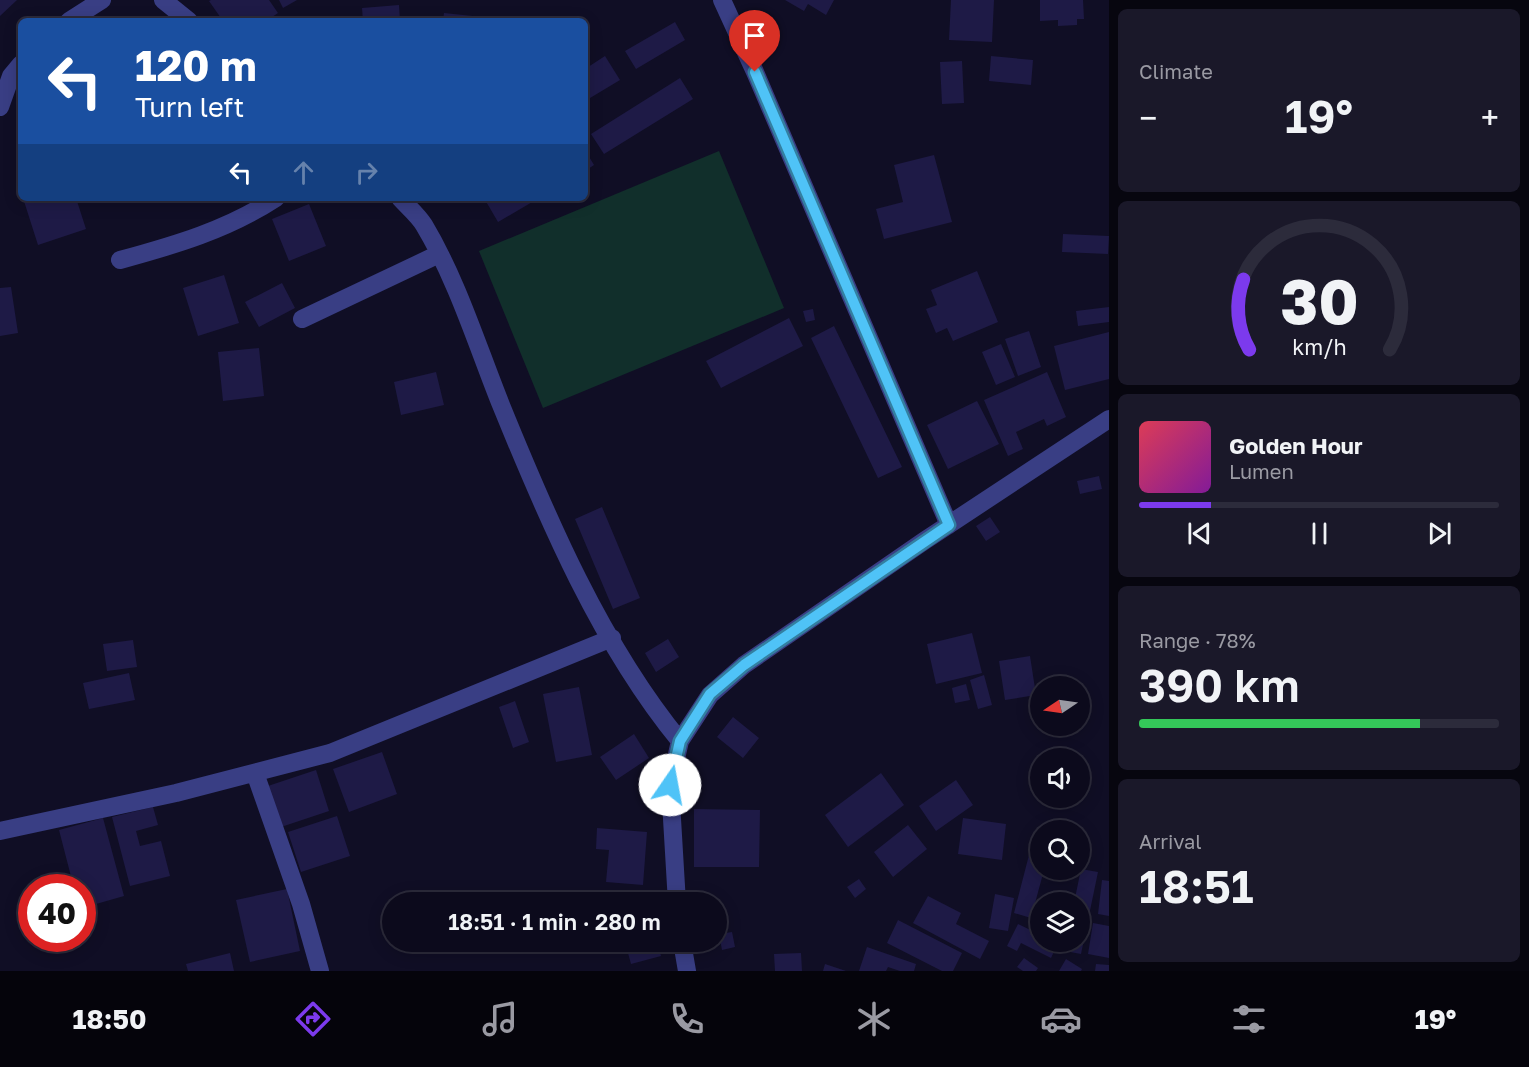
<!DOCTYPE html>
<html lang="en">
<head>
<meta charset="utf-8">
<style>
	:root { --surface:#0c0a1c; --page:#1a1829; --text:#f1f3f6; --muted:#9a9aa3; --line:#2c2b3b; --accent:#7c3aed }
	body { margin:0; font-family:"Golos Text",sans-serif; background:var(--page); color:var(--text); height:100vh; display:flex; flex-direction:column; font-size:22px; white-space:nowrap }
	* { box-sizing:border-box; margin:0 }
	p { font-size:20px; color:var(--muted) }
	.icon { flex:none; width:33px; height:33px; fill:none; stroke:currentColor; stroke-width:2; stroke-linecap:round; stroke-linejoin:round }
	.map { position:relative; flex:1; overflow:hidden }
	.sheet { display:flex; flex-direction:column; gap:9px; padding:9px; background:#07060f; width:420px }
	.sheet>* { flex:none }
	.guide { position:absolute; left:18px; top:18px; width:570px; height:183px; border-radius:9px; box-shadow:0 3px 15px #0003,0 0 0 2px var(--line); background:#1a4fa0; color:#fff; overflow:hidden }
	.needle { width:39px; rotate:257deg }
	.fabs { position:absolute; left:1030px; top:676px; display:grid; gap:12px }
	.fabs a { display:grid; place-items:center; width:60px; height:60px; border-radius:50%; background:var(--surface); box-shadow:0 3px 15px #0003,0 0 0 2px var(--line); font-size:30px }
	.speed { position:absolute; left:18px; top:874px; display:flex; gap:12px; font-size:30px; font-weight:700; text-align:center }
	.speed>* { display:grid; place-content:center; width:78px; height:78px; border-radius:50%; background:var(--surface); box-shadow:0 3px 15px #0003,0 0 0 2px var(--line); line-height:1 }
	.speed .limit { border:9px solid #d22; background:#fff; color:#111 }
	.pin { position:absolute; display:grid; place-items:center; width:51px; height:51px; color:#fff; margin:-62px -26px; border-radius:50% 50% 50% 0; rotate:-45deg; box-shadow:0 0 6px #0007 }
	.pin .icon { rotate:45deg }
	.me { position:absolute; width:66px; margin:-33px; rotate:12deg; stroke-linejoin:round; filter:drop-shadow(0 0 4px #0008) }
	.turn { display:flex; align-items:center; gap:21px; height:126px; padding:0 18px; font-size:27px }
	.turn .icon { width:78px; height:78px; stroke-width:2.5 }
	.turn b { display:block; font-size:42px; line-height:51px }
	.lanes { display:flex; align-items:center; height:57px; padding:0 18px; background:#0003; justify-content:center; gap:30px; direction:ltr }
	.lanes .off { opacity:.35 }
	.big { font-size:45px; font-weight:600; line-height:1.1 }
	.sheet .tile { flex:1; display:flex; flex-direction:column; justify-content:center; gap:9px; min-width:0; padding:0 21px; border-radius:9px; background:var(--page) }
	.sheet .dial { align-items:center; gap:0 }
	.dial svg { height:156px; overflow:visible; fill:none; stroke:var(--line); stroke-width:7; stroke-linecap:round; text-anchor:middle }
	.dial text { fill:var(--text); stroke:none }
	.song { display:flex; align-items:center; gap:18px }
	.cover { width:72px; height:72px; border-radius:9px; background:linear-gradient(135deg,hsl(350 70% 55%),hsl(290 70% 35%)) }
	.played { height:6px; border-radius:3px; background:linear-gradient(90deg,var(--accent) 20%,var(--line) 20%) }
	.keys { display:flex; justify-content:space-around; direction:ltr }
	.heat { display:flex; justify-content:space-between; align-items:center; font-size:33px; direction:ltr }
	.charge { height:9px; border-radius:4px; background:linear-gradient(90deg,#34c759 78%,var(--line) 0) }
	.trip { position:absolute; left:382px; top:892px; width:345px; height:60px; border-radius:30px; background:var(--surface); box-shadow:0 3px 15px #0003,0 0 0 2px var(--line); font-weight:600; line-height:60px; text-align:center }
	.tab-bar { display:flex; height:96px; justify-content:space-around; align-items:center; background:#05040b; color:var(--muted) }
	.tab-bar .icon { width:42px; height:42px }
	.tab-bar .current { color:var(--accent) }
	.tab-bar b { font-size:27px; color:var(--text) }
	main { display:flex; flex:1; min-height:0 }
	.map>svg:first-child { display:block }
	.green { fill:#112f2b }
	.building { fill:#1e1a46 }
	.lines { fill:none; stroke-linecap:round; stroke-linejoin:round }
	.minor { stroke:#393e84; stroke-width:18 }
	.route-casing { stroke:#337fa1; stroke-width:15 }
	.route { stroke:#4fc3f7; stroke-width:10 }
</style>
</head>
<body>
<main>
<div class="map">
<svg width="1109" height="971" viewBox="0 0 1109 971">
	<rect width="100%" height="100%" fill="#100e25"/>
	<path class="green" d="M 719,151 L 784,308 L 543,408 L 479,251 Z"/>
	<path class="building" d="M 0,0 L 17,0 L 0,16 Z
		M 211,0 L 269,0 L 278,13 L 266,21 L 223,21 L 209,1 Z
		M 279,0 L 297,0 L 283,8 Z
		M 785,0 L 834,0 L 826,15 L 808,4 L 804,11 Z
		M 951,0 L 994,0 L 992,42 L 949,40 Z
		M 1040,0 L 1083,0 L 1084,19 L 1077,19 L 1077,25 L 1058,26 L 1058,20 L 1040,21 Z
		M 399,5 L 400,21 L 363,21 L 362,8 Z
		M 444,13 L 482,17 L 481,21 L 443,21 Z
		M 675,22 L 685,40 L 636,69 L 625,51 Z
		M 605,56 L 620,80 L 585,101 L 585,69 Z
		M 991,56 L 1033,60 L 1031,85 L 989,81 Z
		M 962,61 L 964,103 L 942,104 L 940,62 Z
		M 680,78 L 693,99 L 604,154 L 591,134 Z
		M 585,150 L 594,165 L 585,171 Z
		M 934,155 L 952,222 L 884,239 L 876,209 L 903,202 L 894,165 Z
		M 23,198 L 76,198 L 86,229 L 38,245 Z
		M 484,198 L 539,198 L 498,222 Z
		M 309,204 L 326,246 L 289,261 L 272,219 Z
		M 1063,234 L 1109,236 L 1108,254 L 1062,252 Z
		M 977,271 L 998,322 L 953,341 L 947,328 L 936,333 L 926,309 L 937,305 L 931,290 Z
		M 224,275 L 239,323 L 198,336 L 183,288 Z
		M 282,283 L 295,308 L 259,327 L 245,302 Z
		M 11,287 L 18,333 L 0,336 L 0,288 Z
		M 1109,307 L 1109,322 L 1078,326 L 1076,311 Z
		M 813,309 L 815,320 L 806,322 L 803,311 Z
		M 789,318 L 803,346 L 721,388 L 706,361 Z
		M 834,326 L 902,467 L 878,478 L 811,338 Z
		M 1029,331 L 1041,367 L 1018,376 L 1005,339 Z
		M 1109,332 L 1109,379 L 1065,390 L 1054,346 Z
		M 1001,344 L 1015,377 L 996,385 L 982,352 Z
		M 259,348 L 264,396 L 223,401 L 218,352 Z
		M 436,372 L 444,405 L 401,415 L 394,382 Z
		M 1047,372 L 1066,417 L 1047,426 L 1044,419 L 1016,432 L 1023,449 L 1008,456 L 984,400 Z
		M 977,401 L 999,444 L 948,469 L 927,425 Z
		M 1099,476 L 1102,489 L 1080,494 L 1077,481 Z
		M 602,507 L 640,598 L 613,609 L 575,519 Z
		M 990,517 L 1000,532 L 986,541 L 976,526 Z
		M 972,633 L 982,673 L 936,684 L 927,644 Z
		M 668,639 L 679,657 L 656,672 L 645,653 Z
		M 133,640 L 137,667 L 107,671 L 103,644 Z
		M 1030,656 L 1036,695 L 1005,700 L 999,661 Z
		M 129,673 L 135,700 L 89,709 L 83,683 Z
		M 984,675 L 992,705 L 978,709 L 970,680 Z
		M 966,684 L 970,700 L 955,703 L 952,688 Z
		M 579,687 L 592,755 L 556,762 L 543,694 Z
		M 515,701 L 529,742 L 513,748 L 499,707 Z
		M 733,717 L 759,738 L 743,758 L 717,737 Z
		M 634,734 L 649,758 L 616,780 L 600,757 Z
		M 382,752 L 397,794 L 349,812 L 333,769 Z
		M 316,770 L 329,811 L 281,827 L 268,786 Z
		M 881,773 L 904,805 L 848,847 L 825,815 Z
		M 956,780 L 973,805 L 936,831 L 919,806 Z
		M 153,807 L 158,825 L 136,831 L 140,846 L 161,841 L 170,876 L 130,886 L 112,817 Z
		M 694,809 L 760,810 L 759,867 L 694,867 Z
		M 337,816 L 350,856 L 301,872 L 288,832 Z
		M 103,818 L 124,896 L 82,908 L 82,888 L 74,888 L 59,830 Z
		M 963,818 L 1006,824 L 1002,860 L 958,854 Z
		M 908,825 L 927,849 L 893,877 L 874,852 Z
		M 597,828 L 647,832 L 643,885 L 606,882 L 609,850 L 596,849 Z
		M 1029,855 L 1041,858 L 1041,870 L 1044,870 L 1031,918 L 1014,913 Z
		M 1081,869 L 1098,872 L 1081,954 L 1065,951 L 1066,942 L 1080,942 L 1080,903 L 1074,903 Z
		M 859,879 L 866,889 L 855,898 L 847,887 Z
		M 1102,880 L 1109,881 L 1109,916 L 1098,914 Z
		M 287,889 L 300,951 L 250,962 L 236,900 Z
		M 995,894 L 1014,898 L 1008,931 L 989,928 Z
		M 928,896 L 961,913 L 956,924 L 989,941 L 980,959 L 913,923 Z
		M 898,920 L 962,953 L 953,971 L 942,971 L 887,943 Z
		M 1093,923 L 1109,926 L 1109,958 L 1088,954 Z
		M 1018,924 L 1041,935 L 1041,942 L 1058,943 L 1051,958 L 1021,943 L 1017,951 L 1007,946 Z
		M 732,932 L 735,947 L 722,950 L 719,934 Z
		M 625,942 L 657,942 L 661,956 L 631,964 Z
		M 867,947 L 916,964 L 914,971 L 900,971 L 888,967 L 886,971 L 859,971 Z
		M 230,953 L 234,971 L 188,971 L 186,964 Z
		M 801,953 L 802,971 L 775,971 L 774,954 Z
		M 1024,958 L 1038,968 L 1036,971 L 1023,971 L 1017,967 Z
		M 1066,959 L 1082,969 L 1081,971 L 1059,971 Z
		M 825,964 L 846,971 L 823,971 Z
		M 1096,964 L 1109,965 L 1109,971 L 1095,971 Z"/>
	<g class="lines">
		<path class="minor" d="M 163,0 L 189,21
			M 722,0 L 755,72 L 949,525
			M 69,21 L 102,0
			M 0,107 L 11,76 L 21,64
			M 400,198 C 408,207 418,215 424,225 C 457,280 477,345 501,405 C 547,518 601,645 680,741
			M 120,260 C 175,245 227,230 276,198
			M 302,319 L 439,254
			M 255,773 L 301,904 L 320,971
			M 0,831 L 176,793 L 330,753 L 612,638
			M 677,903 L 670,785 L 680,741 L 710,695 L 744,665 L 924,541 L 1109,419
			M 682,942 L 687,971"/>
	</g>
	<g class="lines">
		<defs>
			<path id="route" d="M 670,785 L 680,741 L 710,694 L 744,665 L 949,525 L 755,72"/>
		</defs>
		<use href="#route" class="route-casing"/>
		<use href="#route" class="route"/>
	</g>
</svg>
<div class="fabs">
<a><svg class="needle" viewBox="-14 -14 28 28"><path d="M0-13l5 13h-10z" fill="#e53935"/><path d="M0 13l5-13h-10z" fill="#9a9aa3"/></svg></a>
<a><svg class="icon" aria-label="sound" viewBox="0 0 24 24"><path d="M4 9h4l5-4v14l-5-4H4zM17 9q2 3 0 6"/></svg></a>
<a><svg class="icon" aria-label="search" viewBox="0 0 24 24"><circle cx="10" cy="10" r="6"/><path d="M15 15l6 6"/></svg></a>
<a><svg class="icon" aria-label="layers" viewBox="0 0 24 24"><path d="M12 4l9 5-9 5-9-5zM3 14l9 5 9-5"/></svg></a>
</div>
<div class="speed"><div class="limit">40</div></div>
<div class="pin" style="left:755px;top:72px;background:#d93025"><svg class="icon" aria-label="arrive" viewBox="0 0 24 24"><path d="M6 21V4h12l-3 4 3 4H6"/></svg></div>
<svg class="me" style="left:670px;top:785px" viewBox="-20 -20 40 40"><circle r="19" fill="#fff"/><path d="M0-13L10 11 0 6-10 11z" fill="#4fc3f7"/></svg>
<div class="trip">18:51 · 1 min · 280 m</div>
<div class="guide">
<div class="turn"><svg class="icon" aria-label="left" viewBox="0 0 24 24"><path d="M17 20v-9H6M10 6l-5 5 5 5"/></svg><div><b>120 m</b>Turn left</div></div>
<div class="lanes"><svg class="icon" aria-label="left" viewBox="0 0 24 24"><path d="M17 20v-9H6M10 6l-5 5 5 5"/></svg><svg class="icon off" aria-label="ahead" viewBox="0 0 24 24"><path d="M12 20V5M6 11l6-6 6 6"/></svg><svg class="icon off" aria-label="right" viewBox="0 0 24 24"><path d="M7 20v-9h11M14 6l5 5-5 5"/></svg></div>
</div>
</div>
<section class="sheet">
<div class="tile"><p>Climate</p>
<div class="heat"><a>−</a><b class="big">19°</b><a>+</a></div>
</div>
<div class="tile dial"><svg viewBox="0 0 100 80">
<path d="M14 69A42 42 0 1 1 86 69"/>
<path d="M14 69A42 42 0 0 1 11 33" stroke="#7c3aed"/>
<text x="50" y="56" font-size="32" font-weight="700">30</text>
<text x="50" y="72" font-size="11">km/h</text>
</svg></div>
<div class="tile">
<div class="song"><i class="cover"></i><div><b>Golden Hour</b><p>Lumen</p></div></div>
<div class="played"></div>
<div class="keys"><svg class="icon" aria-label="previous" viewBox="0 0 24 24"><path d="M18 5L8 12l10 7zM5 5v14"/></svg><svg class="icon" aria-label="pause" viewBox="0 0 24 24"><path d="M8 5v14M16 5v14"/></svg><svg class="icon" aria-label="next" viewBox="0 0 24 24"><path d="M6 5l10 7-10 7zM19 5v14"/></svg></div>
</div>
<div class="tile"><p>Range · 78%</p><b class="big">390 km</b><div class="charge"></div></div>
<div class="tile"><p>Arrival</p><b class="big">18:51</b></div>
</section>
</main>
<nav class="tab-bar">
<b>18:50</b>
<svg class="icon current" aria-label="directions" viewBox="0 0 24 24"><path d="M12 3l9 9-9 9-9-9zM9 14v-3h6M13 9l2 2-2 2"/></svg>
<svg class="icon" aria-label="music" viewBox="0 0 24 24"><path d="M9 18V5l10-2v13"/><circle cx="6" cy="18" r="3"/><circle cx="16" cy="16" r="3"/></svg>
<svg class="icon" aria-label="phone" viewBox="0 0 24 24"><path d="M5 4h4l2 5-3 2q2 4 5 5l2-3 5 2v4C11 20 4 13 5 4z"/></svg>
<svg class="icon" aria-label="climate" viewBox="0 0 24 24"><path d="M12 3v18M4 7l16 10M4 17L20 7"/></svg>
<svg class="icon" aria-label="car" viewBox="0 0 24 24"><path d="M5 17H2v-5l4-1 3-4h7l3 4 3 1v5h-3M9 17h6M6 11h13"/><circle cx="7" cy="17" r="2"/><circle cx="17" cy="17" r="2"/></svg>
<svg class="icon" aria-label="filters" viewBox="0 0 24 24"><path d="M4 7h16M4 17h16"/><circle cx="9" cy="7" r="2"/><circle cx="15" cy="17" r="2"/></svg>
<b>19°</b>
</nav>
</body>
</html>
